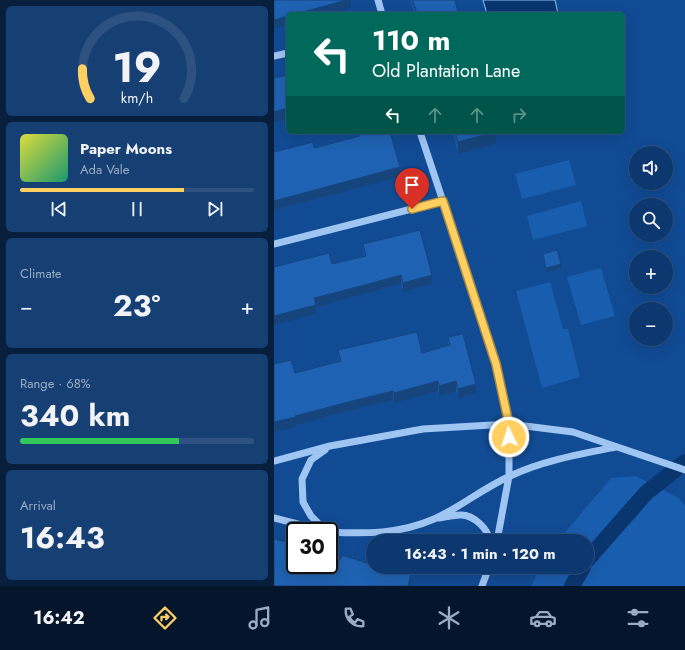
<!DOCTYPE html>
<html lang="en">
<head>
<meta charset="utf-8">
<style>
	:root { --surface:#0d386f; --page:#163f74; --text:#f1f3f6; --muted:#9aacc3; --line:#2d5282; --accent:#ffd061 }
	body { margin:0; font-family:Jost,sans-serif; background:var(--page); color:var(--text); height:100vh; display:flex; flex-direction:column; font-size:15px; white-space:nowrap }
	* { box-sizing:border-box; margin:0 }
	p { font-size:13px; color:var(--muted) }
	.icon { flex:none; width:22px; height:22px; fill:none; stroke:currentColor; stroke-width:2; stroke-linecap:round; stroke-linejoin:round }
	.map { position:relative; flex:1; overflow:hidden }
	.side { display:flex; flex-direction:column; gap:6px; padding:6px; background:#071f3d; width:274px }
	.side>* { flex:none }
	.hud { position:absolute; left:12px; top:12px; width:339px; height:122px; border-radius:6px; box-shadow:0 4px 16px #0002,0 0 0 1px var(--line); background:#00695c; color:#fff; overflow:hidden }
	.fabs { position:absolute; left:355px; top:146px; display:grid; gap:8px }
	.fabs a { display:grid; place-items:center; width:44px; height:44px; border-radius:50%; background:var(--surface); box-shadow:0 4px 16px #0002,0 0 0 1px var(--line); font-size:20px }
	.speed { position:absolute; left:12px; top:522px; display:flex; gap:8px; font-size:20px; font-weight:700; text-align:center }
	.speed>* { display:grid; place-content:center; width:52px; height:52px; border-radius:50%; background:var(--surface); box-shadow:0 4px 16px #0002,0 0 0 1px var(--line); line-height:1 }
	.speed .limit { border:2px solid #111; border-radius:6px; background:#fff; color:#111 }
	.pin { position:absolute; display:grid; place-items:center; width:34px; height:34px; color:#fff; margin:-41px -17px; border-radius:50% 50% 50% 0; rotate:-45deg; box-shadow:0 0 4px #0007 }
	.pin .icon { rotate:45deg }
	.me { position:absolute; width:44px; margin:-22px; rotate:356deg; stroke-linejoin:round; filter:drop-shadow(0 0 3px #0008) }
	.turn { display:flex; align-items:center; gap:14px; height:84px; padding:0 20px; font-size:18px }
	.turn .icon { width:52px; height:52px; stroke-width:2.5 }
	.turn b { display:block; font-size:28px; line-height:34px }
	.lanes { display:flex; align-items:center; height:38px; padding:0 20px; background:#0003; justify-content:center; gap:20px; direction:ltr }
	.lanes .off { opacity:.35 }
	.big { font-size:30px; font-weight:700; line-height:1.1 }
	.side .card { flex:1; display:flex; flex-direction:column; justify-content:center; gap:6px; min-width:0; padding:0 14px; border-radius:6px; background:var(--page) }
	.side .dial { align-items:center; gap:0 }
	.dial svg { height:104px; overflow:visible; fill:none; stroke:var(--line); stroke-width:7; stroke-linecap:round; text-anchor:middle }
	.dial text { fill:var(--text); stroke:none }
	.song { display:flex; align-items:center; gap:12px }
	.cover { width:48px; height:48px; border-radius:6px; background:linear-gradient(135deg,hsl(60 70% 55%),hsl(160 70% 35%)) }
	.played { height:4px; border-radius:2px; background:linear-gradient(90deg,var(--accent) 70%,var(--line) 70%) }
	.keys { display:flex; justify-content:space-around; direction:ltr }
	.heat { display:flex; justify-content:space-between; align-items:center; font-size:22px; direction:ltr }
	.charge { height:6px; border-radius:3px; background:linear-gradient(90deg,#34c759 68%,var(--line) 0) }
	.trip { position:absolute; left:92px; top:534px; width:228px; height:40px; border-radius:20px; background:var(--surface); box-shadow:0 4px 16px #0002,0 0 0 1px var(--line); font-weight:700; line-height:40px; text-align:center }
	.tab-bar { display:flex; height:64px; justify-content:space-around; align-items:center; background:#05162c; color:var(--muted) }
	.tab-bar .icon { width:28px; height:28px }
	.tab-bar .active { color:var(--accent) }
	.tab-bar b { font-size:18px; color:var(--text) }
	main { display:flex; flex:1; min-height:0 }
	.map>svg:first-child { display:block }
	.green { fill:#195dae }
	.water { fill:#0a3670; stroke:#91c0f6 }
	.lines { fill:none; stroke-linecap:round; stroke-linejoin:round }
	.canal { stroke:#0a3670; stroke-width:16 }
	.minor { stroke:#9fc5f3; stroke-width:7 }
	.wall { fill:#1b549a }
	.shaded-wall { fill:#16457d }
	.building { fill:#1f62b3; stroke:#16457d }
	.route-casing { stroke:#a6873f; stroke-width:10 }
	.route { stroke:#ffd061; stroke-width:7 }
</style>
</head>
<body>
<main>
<section class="side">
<div class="card dial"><svg viewBox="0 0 100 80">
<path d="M14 69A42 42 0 1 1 86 69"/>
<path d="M14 69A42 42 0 0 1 8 46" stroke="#ffd061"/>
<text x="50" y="56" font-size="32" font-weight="700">19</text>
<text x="50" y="72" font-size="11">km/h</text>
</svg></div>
<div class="card">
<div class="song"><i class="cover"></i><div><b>Paper Moons</b><p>Ada Vale</p></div></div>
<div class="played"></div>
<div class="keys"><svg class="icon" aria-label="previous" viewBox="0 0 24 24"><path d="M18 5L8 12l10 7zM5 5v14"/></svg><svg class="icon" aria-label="pause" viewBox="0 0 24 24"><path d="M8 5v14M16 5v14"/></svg><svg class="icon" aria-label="next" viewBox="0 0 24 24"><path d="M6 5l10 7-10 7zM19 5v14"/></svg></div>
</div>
<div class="card"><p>Climate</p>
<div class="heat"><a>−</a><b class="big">23°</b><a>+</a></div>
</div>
<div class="card"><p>Range · 68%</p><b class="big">340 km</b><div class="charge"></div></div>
<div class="card"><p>Arrival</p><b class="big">16:43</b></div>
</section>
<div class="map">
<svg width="411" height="586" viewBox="0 0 411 586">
	<rect width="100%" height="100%" fill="#114b94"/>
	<path class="green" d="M 295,160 L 302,185 L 248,199 L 241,174 Z
		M 307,201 L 313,226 L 259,240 L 253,216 Z
		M 327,268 L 341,316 L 307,325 L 293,277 Z
		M 276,282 L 289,329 L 294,329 L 306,377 L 268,388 L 242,291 Z
		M 362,476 L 406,499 L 411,506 L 411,586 L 257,586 L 267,567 L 313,567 L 313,541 L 284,541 L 337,478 Z"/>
	<path class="water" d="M 209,0 L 281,0 L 284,14 L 213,14 Z"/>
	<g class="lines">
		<path class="canal" d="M 313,560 L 372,493 L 411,462
			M 298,586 L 309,567"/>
		<path class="minor" d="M 104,0 L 108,14
			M 0,56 L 14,53
			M 146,132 L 223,364 L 235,424 L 235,476 L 223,541
			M 0,244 L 169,201
			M 51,450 L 37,460 L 28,479 L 29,502 L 37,516 L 52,531
			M 0,461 L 56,446 L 149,429 L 235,424 L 299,432 L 411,470
			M 0,518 L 51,531
			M 165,518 C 172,517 180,515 187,515 C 200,515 214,529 216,541
			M 55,532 C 91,534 126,534 160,519 C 185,508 208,489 234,477 C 267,461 306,454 342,447
			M 208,586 L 215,567"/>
	</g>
	<path class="wall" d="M 136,0 L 181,0 L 184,14 L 140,14 Z
		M 83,132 L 116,132 L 126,177 L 0,210 L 0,152 L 40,148 L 84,137 Z
		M 178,132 L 222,132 L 222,144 L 184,154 Z
		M 89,244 L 158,284 L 129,292 L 127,284 L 87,295 L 42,307 L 42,314 L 0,325 L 58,264 L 89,256 Z
		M 269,254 L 287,268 L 272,272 L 269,258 Z
		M 174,337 L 202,393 L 184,398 L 182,391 L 165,396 L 164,391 L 120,403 L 119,400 L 78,410 L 22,425 L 22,427 L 21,373 L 65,361 L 64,350 L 148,353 L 174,346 Z"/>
	<path class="shaded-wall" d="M 73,0 L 77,0 L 77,8 L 54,14 L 21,14 Z
		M 14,16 L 14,25 L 0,28 L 0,20 Z
		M 14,108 L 14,118 L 0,122 L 0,112 Z
		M 221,132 L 222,132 L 222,144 L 184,154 L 184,142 Z
		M 126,167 L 126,177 L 0,210 L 0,201 Z
		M 287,264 L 287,268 L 272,272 L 272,268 Z
		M 127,275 L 127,284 L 42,307 L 42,314 L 0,325 L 0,316 L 40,298 Z
		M 158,275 L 158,284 L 129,292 L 129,283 Z
		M 164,381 L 164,391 L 120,403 L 120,393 Z
		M 182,381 L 182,391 L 165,396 L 165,386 Z
		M 202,384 L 202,393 L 184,398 L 184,389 Z
		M 119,391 L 119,400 L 78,410 L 22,425 L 22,427 L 0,432 L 0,422 L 21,416 L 78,401 Z
		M 128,567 L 130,567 L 130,569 L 126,580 L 126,570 Z
		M 137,574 L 137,586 L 134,586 Z"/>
	<path class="building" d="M 0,0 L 73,0 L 21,14 L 14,14 L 14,16 L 0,20 Z
		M 139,0 L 181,0 L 184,14 L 143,14 Z
		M 14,75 L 14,108 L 0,112 L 0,78 Z
		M 85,132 L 116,132 L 126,167 L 0,201 L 0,152 L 39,142 L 40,148 L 86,136 Z
		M 181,132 L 221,132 L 184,142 Z
		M 146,230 L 158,275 L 129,283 L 127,275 L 87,286 L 40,298 L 42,305 L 0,316 L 0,267 L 55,253 L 58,264 L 92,256 L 89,244 Z
		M 283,250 L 287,264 L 272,268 L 269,254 Z
		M 143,332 L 148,353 L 176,345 L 174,337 L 189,334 L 202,384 L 184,389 L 182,381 L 165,386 L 164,381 L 120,393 L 119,391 L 78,401 L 21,416 L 22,417 L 0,422 L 0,364 L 17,360 L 21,373 L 67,361 L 64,350 Z
		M 0,539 L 21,544 L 21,565 L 55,565 L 55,556 L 66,560 L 68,555 L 99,565 L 99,567 L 128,567 L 126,570 L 137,574 L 134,586 L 0,586 Z"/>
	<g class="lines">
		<defs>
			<path id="route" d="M 138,209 L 169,201 L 222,364 L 235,424 L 235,437"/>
		</defs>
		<use href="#route" class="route-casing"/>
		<use href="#route" class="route"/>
	</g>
</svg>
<div class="fabs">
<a><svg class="icon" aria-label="sound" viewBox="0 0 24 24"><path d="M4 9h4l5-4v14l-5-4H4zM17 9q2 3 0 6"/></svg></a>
<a><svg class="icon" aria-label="search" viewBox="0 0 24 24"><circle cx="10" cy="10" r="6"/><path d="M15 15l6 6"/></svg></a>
<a>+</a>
<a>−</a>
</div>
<div class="speed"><div class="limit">30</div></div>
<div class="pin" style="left:138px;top:209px;background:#d93025"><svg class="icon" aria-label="arrive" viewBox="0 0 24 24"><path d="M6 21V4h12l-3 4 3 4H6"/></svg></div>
<svg class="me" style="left:235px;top:437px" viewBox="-20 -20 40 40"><circle r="17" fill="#ffd061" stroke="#fff" stroke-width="3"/><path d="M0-11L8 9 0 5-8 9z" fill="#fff"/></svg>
<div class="trip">16:43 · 1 min · 120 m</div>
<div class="hud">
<div class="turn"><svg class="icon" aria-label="left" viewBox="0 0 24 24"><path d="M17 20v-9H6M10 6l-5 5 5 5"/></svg><div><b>110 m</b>Old Plantation Lane</div></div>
<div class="lanes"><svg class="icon" aria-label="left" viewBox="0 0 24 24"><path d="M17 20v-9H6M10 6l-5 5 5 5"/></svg><svg class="icon off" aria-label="ahead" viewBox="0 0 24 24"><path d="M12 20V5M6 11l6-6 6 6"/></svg><svg class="icon off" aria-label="ahead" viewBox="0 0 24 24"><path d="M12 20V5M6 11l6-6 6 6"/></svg><svg class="icon off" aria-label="right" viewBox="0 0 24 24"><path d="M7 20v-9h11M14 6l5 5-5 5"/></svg></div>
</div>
</div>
</main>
<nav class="tab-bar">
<b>16:42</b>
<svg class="icon active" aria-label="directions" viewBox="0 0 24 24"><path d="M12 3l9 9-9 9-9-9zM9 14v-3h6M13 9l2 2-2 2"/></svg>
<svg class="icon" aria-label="music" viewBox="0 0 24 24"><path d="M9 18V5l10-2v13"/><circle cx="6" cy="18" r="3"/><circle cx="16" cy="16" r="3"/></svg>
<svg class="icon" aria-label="phone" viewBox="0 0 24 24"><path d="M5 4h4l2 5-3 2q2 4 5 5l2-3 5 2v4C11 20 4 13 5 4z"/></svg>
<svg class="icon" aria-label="climate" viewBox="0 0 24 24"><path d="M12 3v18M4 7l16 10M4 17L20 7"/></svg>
<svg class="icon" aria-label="car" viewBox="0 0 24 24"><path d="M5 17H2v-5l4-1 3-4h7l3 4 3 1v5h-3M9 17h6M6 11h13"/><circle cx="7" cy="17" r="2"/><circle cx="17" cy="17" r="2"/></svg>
<svg class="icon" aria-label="filters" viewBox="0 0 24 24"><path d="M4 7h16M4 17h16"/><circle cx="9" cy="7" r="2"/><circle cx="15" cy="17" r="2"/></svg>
</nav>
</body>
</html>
